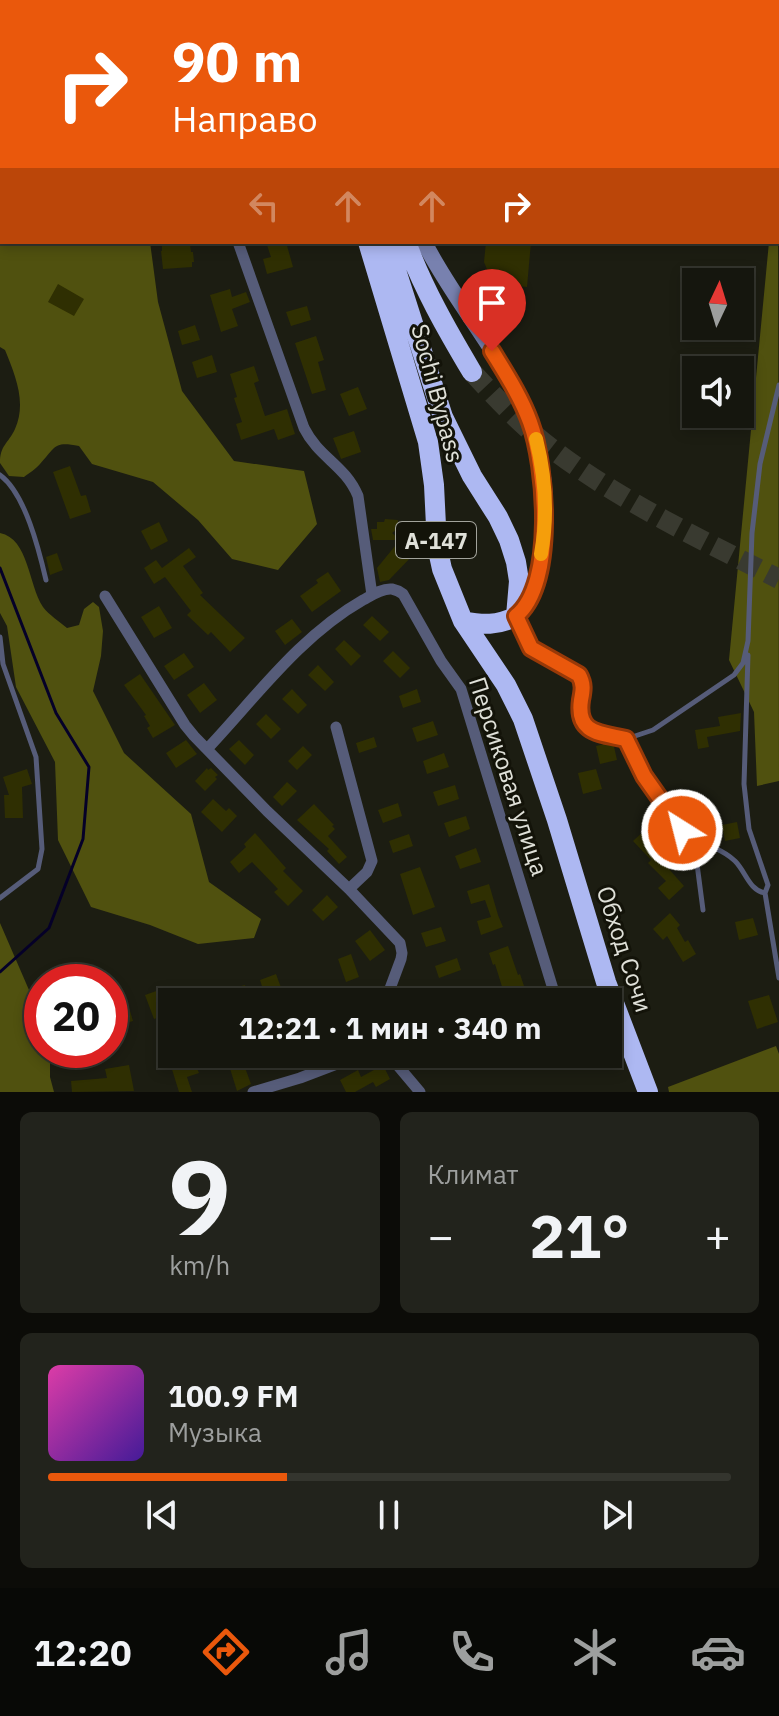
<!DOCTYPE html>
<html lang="ru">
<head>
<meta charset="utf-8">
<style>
	:root { --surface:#15160e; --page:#22231c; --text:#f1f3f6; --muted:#9d9f9e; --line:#34352e; --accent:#ea580c }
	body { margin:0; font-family:"IBM Plex Sans",sans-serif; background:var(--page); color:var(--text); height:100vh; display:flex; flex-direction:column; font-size:30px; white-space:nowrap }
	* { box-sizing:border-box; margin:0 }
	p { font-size:26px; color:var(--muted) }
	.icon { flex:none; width:44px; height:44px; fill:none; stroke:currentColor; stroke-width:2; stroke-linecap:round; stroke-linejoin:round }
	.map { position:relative; height:1092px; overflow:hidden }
	.sheet { display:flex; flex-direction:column; gap:20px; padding:20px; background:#0c0c08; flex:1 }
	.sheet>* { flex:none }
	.guide { position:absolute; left:0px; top:0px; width:780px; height:244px; box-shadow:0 4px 12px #0003,0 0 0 2px var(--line); background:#ea580c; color:#fff; overflow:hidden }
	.needle { width:52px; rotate:4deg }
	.tools { position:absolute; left:682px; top:268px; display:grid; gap:16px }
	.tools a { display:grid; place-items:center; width:72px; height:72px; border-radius:0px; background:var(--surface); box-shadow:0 4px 12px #0003,0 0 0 2px var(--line); font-size:40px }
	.speed { position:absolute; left:24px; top:964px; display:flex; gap:16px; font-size:40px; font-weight:700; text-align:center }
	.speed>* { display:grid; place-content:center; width:104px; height:104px; border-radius:50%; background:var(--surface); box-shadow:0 4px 12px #0003,0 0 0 2px var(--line); line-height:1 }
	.speed .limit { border:12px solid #d22; background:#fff; color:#111 }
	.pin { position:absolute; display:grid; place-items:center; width:68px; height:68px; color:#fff; margin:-82px -34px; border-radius:50% 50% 50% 0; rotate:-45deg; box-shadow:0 0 8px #0007 }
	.pin .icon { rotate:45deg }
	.me { position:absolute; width:88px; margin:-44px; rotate:324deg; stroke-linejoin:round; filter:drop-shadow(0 0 6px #0008) }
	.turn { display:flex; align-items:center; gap:28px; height:168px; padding:0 40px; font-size:36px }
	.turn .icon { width:104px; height:104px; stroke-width:2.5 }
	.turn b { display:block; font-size:56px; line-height:68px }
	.lanes { display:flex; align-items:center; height:76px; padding:0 40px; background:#0003; justify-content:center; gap:40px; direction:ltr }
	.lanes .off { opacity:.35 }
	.big { font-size:60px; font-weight:800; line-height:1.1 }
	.sheet .widget { flex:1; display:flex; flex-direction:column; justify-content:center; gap:12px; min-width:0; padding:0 28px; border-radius:12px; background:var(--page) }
	.sheet .dial { align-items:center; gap:0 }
	.dial b { font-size:104px; line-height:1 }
	.song { display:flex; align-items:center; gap:24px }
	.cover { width:96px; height:96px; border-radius:12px; background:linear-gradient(135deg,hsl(320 70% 55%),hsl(260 70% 35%)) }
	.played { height:8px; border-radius:4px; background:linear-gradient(90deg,var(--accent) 35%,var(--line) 35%) }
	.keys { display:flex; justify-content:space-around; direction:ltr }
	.heat { display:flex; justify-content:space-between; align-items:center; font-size:44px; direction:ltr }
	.sheet .tiles { flex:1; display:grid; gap:20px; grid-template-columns:1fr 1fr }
	.widget:last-child { grid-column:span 2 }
	.trip { position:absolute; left:158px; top:988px; width:464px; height:80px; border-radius:0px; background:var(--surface); box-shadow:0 4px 12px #0003,0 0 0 2px var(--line); font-weight:800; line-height:80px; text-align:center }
	.menu { display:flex; height:128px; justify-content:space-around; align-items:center; background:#080906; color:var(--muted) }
	.menu .icon { width:56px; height:56px }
	.menu .selected { color:var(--accent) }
	.menu b { font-size:36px; color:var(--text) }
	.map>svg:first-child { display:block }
	.forest { fill:#50510f }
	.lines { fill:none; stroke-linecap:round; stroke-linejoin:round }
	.stream { stroke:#050028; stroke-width:3 }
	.building { fill:#2f2f02 }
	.primary-tunnel { stroke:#393a30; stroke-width:16; stroke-dasharray:16 8; stroke-linecap:butt }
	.highway-tunnel { stroke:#393a30; stroke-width:20; stroke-dasharray:20 10; stroke-linecap:butt }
	.lane { stroke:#565c79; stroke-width:5 }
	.street { stroke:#565c79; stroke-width:11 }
	.secondary { stroke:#7881af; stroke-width:16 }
	.primary { stroke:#929dd9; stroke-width:16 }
	.highway { stroke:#adb8f2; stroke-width:20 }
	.route-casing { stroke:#983908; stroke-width:20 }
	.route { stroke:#ea580c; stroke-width:14 }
	.slow { stroke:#f59e0b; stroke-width:14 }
	.labels { text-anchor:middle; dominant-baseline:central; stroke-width:6; stroke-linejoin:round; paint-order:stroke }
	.shield { fill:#131309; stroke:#a2a39b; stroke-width:2 }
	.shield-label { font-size:22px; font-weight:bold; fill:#e0e1d9 }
	.street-label { font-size:24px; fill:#e0e1d9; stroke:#131309 }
</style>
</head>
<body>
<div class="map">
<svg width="779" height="1092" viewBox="0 0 779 1092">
	<rect width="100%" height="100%" fill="#1c1d12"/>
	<path class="forest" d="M 2,114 L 2,242 L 150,242 L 158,302 L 182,391 L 234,461 L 304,471 L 317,524 L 278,570 L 232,559 L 198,520 L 153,482 L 92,464 L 79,446 C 53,441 56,447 40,464 C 36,469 29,473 24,477 L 9,476 L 0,463 C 0,445 8,444 15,429 C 27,402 15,375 5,350 L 0,347 L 0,115 Z
		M 778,174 L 779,781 L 757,786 L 754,712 L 729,660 L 769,242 L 778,242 Z
		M 0,533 C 29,539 28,584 43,607 C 49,615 59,621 67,628 L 79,625 L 84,609 L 93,602 L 99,607 L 103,631 L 101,656 L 93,691 L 124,753 L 191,814 L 209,882 L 261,919 L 254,938 L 198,944 L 150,925 L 91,907 L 58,840 L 55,762 L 16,687 L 7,626 L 0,613 Z
		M 0,923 L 42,1020 L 42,1050 L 50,1050 L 50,1077 L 54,1092 L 0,1092 Z
		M 776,1046 L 779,1054 L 779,1092 L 669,1092 L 668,1087 Z"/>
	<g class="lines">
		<path class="stream" d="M 0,568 L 56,713 L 89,767 L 83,839 L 49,928 L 0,972"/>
	</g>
	<path class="building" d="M 180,242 L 180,245 L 190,245 L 191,252 L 193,252 L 194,262 L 192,262 L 192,267 L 163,269 L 161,251 L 162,251 L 162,246 L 171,245 L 171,243 Z
		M 266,242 L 286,242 L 293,267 L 267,274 L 263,259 L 271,257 Z
		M 486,242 L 531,242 L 527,287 L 493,284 L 484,262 Z
		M 58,284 L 84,299 L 74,316 L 48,302 Z
		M 230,289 L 232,297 L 246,292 L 250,302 L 232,309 L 238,326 L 221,332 L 210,295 Z
		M 307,306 L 311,320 L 291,326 L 286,312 Z
		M 195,325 L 200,340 L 182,345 L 178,331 Z
		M 316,336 L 324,360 L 318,362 L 326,390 L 312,394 L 295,343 Z
		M 212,355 L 217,372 L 197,378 L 192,362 Z
		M 254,366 L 259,381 L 254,383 L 265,416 L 287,409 L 295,434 L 278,440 L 274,429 L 241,440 L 236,424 L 242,422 L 234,398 L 237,397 L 230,374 Z
		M 358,387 L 367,409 L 349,416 L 340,394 Z
		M 354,431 L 361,452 L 341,459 L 333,438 Z
		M 70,466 L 81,496 L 86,495 L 91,512 L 70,519 L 53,472 Z
		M 385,519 L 398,520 L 398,528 L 392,533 L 415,553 L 389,580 L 380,582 L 377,568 L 400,540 L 373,540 L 371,529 L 377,529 L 377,522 L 384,522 Z
		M 159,522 L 168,541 L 151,550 L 141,531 Z
		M 189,548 L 196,557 L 183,566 L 203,593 L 200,595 L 245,638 L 230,652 L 211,632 L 208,635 L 187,615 L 191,611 L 165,577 L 154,584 L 144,568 L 156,560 L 162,568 Z
		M 57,553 L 63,570 L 50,575 L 46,557 Z
		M 328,572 L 341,591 L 312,612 L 300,596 L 318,583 L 316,580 Z
		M 159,606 L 172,628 L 154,638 L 141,617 Z
		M 372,616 L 389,632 L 380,641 L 363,625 Z
		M 292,619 L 302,632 L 285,645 L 275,631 Z
		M 344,640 L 361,656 L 351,666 L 335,649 Z
		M 393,651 L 410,668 L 400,678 L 383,661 Z
		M 184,653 L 194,667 L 174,680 L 164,666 Z
		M 318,665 L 334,682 L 325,691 L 308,675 Z
		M 140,674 L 175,725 L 153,738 L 147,728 L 150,726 L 144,716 L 146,715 L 124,685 Z
		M 204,683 L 217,700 L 200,713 L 187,695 Z
		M 292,689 L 307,705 L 298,714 L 282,699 Z
		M 417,689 L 421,702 L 403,708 L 399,696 Z
		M 741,713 L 740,731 L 707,737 L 709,747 L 698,749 L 695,730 L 720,726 L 718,717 Z
		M 266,714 L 281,729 L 271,739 L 256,724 Z
		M 433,721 L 438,735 L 417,742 L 412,728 Z
		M 374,737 L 377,747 L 359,753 L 356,743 Z
		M 186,740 L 197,754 L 176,768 L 166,753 Z
		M 239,740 L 254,755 L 245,765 L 229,749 Z
		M 613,742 L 617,760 L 600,764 L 596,746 Z
		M 303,746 L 312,755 L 297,770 L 288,761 Z
		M 444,753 L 449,767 L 427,774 L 423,761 Z
		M 207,768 L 208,770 L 211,768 L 218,775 L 215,777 L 217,779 L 205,791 L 195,781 Z
		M 27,769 L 32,784 L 22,787 L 23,818 L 5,818 L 4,795 L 9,795 L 3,777 Z
		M 596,769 L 602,789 L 583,794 L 578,773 Z
		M 287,782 L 297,791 L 282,806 L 273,797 Z
		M 455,785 L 459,799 L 438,806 L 433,792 Z
		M 213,799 L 226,811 L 229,808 L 237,816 L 222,832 L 201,812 Z
		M 398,803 L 402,816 L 383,823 L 378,810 Z
		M 314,804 L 334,825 L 332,826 L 335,829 L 328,836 L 347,857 L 339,864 L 327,851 L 329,849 L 297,820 Z
		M 466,816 L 470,829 L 449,837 L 444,823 Z
		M 737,822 L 740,838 L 725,841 L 722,825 Z
		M 644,831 L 661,850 L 666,846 L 678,859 L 668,868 L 684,886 L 669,900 L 658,888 L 666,881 L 648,863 L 651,860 L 633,841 Z
		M 255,833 L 286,868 L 283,871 L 303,891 L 288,906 L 274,892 L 278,889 L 252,862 L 239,873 L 230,862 L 246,847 L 244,844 Z
		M 409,834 L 413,846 L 393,853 L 389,841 Z
		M 476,848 L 481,862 L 460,869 L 455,856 Z
		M 420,867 L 435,907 L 413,915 L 400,874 Z
		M 489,884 L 498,915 L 503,927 L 481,935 L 477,921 L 491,917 L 485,900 L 471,904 L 467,891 Z
		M 327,895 L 338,907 L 323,921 L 312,910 Z
		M 670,913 L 680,925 L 677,928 L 685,942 L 688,940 L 696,954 L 683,962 L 667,936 L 663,940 L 653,929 Z
		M 753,918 L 758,935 L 739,940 L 735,922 Z
		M 441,927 L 446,941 L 426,947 L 421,933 Z
		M 370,930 L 385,950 L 370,961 L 355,941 Z
		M 508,946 L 518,975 L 520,974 L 524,986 L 504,993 L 495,964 L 493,965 L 489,953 Z
		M 351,954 L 359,977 L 346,982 L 338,959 Z
		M 457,958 L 461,970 L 439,978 L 435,966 Z
		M 87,970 L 89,982 L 69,982 L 68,972 Z
		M 276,974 L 283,993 L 266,999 L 260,980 Z
		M 245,985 L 250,1002 L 225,1002 L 222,991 Z
		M 413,987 L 418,1002 L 396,1002 L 398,992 Z
		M 162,989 L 171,1013 L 154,1019 L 145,995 Z
		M 769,995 L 778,1022 L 757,1029 L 748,1001 Z
		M 127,1001 L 133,1021 L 112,1027 L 110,1020 L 110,1006 Z
		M 197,1054 L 240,1054 L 251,1084 L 237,1091 L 227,1059 L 197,1068 L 199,1073 L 187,1077 L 192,1092 L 179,1092 L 170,1063 Z
		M 129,1065 L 134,1091 L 72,1092 L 71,1081 L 107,1078 L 105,1069 Z
		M 383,1065 L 390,1079 L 376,1087 L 373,1082 L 355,1092 L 346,1092 L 340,1080 L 358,1070 L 361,1077 Z"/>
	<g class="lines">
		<path class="primary-tunnel" d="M 534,0 L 538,2
			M 778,234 L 779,235"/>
		<path class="highway-tunnel" d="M 472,372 C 497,399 522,426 551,448 C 618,500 704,541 779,579"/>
		<path class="lane" d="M 747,0 L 747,2
			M 0,33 L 2,33
			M 778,144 L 779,150
			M 0,475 C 25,493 39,550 46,580
			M 518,620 L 531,648 L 546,655 L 579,675 C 584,684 583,690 581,700 C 576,734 600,733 626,739
			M 0,637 L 3,664 L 36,757 L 42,849 L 38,869 L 0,898
			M 694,841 C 710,846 723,850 735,861 C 746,872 749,890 765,893 L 768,885 L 749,829 L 744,784 L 748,655
			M 765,893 L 779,978
			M 703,910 L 694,841 C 663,813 644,776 626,739 L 653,730 L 734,675 L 743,663 L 748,641 L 752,533 L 760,464 L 779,385"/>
		<path class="street" d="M 0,1 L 4,2
			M 238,242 L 304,428 C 319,458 345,465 358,496 L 372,595
			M 105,596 L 185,725 L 194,736 L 267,811 L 349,889 L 400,943 L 402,953 L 401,959 L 385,1002
			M 336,727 L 372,861 L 367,872 L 349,889
			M 207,749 C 256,697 300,636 363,600 C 372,595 382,588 392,589 C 397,590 399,591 403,594 L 441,661 L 461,689 L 557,1002
			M 388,1054 L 420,1092
			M 253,1092 L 300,1078 L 363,1054"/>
		<path class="secondary" d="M 272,0 L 274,2
			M 374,2 L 374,0
			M 424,242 C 453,299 496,347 523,405 C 544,451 550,505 541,555 C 537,577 534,601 516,616"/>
		<path class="primary" d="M 116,0 L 120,2"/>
		<path class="highway" d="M 300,0 L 301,2
			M 324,0 L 325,2
			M 368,242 L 428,442 L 434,485 L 437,546 L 442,569 L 463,621 L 506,685 L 523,719 L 557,820 L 606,982 L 648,1092
			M 387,242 L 443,417 L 472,476 L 498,517 L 509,540 L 516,562 L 519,581 L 516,616 C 498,626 482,625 463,621
			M 406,242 C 423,288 447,330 472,372"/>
	</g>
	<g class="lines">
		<defs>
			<path id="route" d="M 492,351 C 506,374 521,397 530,422 C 546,465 556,584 516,616 L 531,648 L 579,675 C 584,684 583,690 581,700 C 576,734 600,733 626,739 L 644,776 L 682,830"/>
		</defs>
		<use href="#route" class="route-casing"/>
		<use href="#route" class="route"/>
		<path class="slow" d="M 536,439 C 545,475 548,516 541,554"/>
	</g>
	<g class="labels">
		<rect class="shield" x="396" y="522" width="80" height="36" rx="6"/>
		<g class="shield-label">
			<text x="436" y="540">А-147</text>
		</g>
		<g class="street-label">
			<text transform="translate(438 393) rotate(75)">Sochi Bypass</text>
			<text transform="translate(509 776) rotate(72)">Персиковая улица</text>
			<text transform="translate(625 949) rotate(72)">Обход Сочи</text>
		</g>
	</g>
</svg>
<div class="tools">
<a><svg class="needle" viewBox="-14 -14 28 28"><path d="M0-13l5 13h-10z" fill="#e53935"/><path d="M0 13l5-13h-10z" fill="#9d9f9e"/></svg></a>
<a><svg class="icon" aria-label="sound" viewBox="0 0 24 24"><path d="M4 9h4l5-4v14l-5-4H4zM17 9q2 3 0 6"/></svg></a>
</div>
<div class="speed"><div class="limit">20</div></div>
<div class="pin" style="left:492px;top:351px;background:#d93025"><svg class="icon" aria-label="arrive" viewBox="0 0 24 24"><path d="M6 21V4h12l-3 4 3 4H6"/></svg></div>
<svg class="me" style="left:682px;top:830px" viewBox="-20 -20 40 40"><circle r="17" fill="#ea580c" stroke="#fff" stroke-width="3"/><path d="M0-11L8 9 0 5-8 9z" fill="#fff"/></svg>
<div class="trip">12:21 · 1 мин · 340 m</div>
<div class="guide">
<div class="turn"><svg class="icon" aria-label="right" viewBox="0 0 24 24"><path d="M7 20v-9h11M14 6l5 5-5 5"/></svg><div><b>90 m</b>Направо</div></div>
<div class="lanes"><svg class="icon off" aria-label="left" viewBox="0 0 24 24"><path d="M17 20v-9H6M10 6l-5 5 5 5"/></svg><svg class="icon off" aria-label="ahead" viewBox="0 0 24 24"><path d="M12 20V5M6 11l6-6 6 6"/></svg><svg class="icon off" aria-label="ahead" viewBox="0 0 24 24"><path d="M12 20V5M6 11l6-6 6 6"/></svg><svg class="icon" aria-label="right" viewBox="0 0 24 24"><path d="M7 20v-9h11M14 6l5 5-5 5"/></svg></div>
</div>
</div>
<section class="sheet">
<div class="tiles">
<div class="widget dial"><b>9</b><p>km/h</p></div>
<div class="widget"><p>Климат</p>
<div class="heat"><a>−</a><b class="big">21°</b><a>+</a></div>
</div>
<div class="widget">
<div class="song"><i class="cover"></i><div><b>100.9 FM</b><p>Музыка</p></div></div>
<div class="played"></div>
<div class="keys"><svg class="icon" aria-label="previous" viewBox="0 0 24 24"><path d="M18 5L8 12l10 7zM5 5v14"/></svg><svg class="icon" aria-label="pause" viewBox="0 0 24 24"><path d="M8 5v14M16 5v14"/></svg><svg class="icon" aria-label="next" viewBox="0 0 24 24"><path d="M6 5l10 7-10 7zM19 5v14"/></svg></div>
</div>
</div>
</section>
<nav class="menu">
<b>12:20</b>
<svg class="icon selected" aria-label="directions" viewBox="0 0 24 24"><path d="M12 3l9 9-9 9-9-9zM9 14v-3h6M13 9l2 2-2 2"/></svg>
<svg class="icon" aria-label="music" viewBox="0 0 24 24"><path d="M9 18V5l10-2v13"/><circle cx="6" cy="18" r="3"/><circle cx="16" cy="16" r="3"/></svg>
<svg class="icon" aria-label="phone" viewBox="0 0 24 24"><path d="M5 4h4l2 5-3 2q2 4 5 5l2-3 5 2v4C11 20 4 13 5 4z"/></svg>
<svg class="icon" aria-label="climate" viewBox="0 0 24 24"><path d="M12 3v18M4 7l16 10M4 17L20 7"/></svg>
<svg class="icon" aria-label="car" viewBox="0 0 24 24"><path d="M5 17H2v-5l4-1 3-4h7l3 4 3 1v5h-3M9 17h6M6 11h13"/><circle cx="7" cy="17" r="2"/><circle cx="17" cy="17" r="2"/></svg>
</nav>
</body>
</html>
